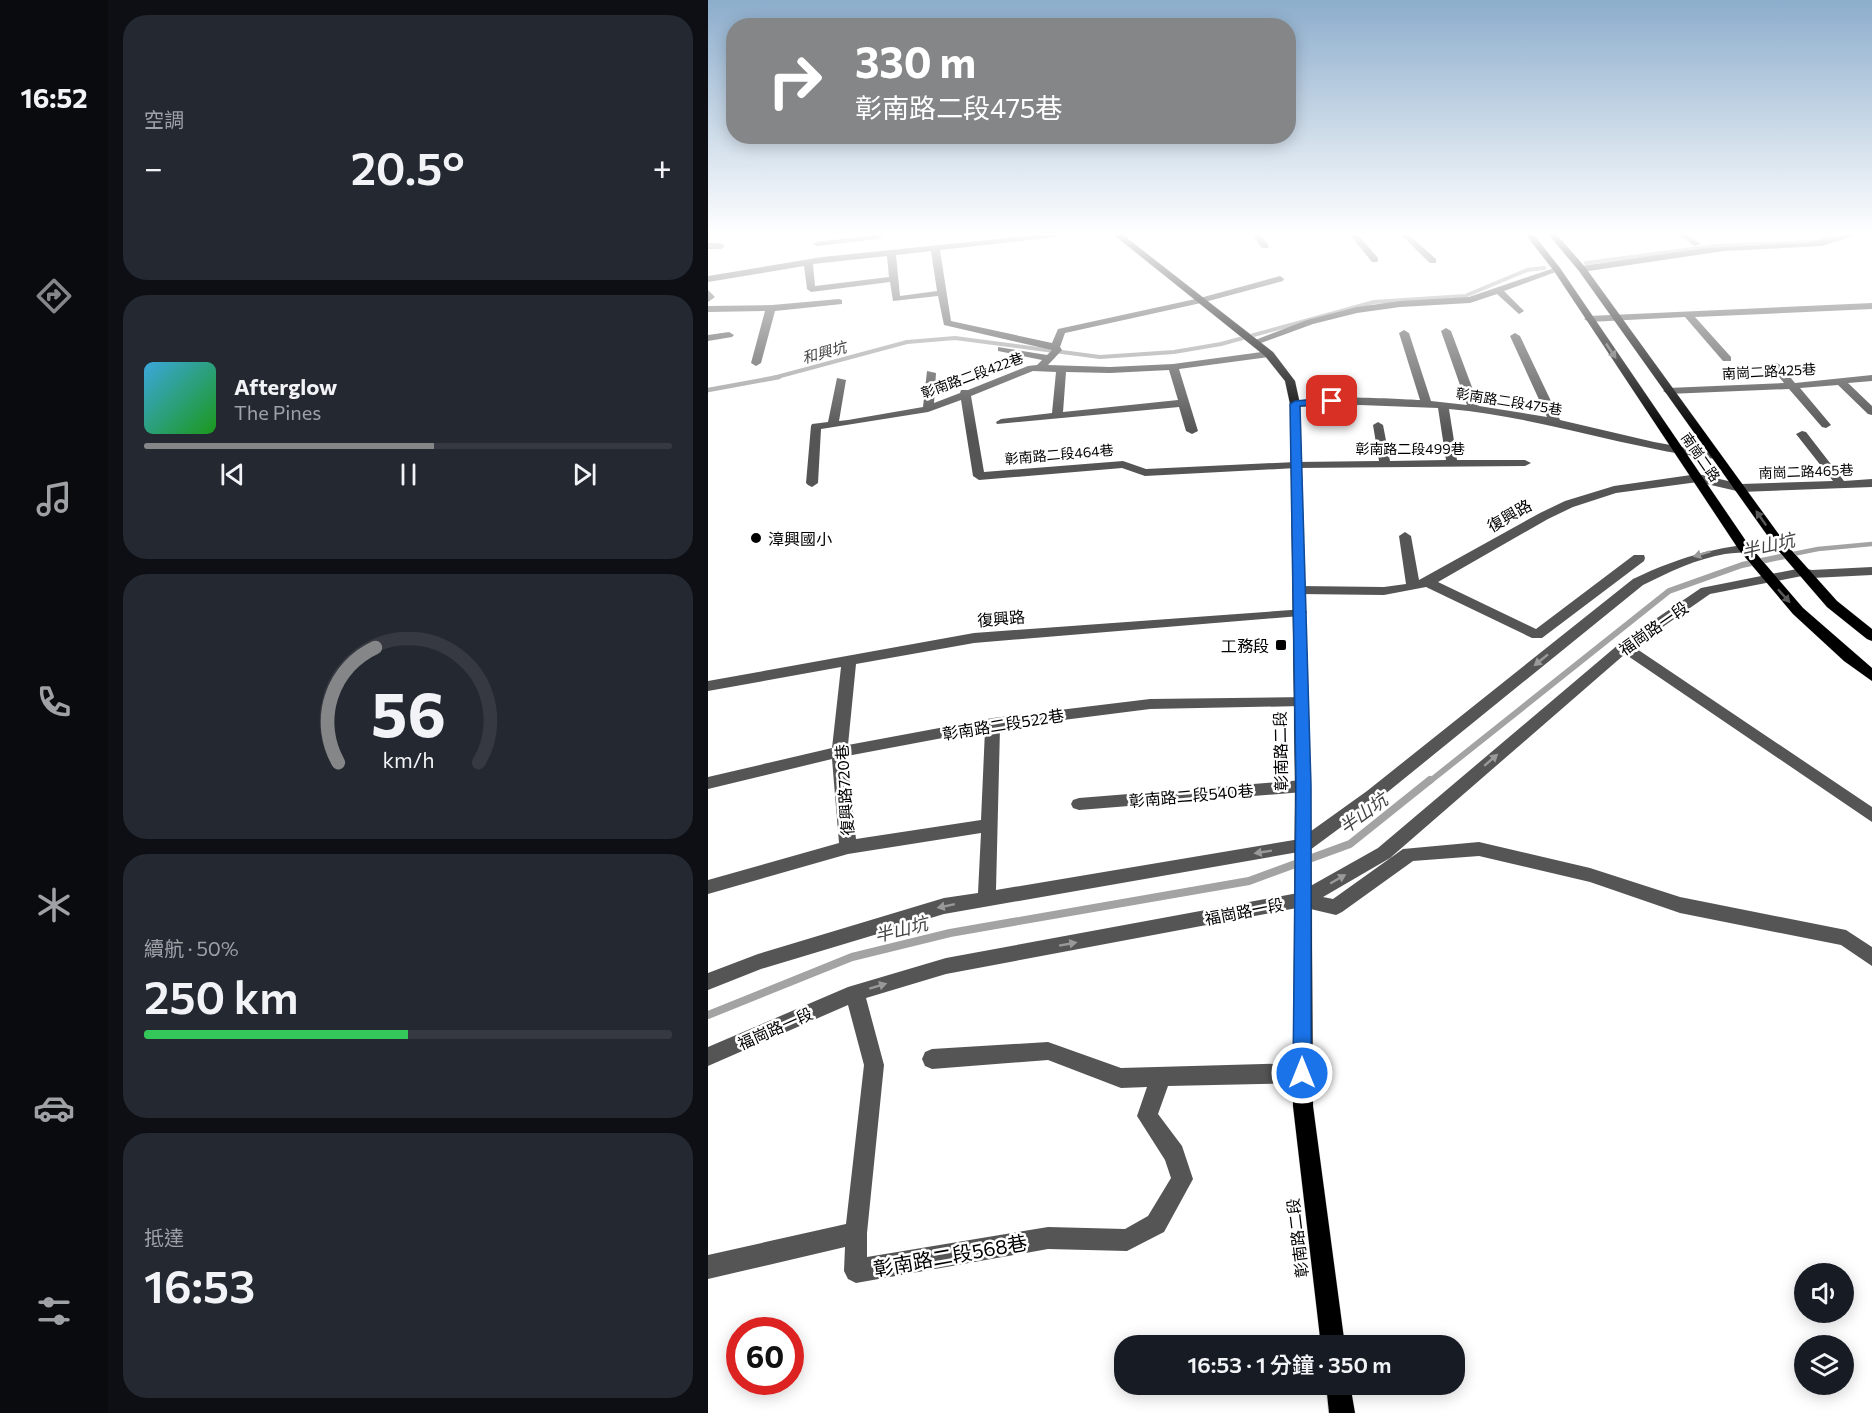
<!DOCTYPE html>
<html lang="zh-TW">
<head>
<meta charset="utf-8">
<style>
	:root { --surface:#171b24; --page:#242831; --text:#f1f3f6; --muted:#9ea1a6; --line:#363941; --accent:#858687 }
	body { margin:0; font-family:Commissioner,"Noto Sans TC",sans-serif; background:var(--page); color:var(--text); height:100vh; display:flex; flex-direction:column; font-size:22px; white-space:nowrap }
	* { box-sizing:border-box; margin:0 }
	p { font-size:20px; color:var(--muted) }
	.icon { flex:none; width:33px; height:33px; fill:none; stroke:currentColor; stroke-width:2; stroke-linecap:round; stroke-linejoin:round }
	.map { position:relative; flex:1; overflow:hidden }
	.panel { display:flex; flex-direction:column; gap:15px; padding:15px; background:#0d0f14; width:600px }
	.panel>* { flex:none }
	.hud { position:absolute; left:18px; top:18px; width:570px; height:126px; border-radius:24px; box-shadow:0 3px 15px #0003; background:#858687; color:#fff; overflow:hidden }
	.controls { position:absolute; left:1086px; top:1263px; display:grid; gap:12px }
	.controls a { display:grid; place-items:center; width:60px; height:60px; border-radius:50%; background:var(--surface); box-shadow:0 3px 15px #0003; font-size:30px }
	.speed { position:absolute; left:18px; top:1317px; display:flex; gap:12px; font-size:30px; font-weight:700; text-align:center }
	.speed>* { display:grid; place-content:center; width:78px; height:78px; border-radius:50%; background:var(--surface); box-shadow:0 3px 15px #0003; line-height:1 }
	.speed .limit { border:9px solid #d22; background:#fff; color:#111 }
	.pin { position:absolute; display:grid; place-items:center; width:51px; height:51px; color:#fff; margin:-26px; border-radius:12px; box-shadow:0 3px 9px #0006 }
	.me { position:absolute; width:66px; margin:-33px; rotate:0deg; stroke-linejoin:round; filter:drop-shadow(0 0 4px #0008) }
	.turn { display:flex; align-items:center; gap:21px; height:126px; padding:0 30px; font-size:27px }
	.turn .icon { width:78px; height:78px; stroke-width:2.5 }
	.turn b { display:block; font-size:42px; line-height:51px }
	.big { font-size:45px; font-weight:600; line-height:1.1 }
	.panel .card { flex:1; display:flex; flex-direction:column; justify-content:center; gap:9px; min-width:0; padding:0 21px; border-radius:24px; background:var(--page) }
	.panel .dial { align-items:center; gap:0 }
	.dial svg { height:156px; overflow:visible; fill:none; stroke:var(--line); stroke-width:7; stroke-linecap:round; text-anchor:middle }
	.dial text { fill:var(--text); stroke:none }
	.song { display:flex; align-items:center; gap:18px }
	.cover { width:72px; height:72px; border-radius:9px; background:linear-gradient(135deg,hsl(200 70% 55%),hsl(120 70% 35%)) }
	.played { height:6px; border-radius:3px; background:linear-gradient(90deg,var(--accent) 55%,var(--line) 55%) }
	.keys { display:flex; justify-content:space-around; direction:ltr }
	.heat { display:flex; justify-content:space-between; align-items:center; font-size:33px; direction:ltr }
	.charge { height:9px; border-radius:4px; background:linear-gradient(90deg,#34c759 50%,var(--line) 0) }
	.trip { position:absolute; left:406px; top:1335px; width:351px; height:60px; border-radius:24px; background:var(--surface); box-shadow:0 3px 15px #0003; font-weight:600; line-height:60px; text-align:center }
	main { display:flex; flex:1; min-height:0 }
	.tab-bar { display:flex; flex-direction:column; width:108px; justify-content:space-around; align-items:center; background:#090b0e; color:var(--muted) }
	.tab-bar .icon { width:42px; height:42px }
	.tab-bar .current { color:var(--accent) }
	.tab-bar b { font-size:27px; color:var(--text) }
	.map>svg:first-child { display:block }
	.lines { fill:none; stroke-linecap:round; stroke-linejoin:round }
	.stream-far3 { stroke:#a3a3a3; stroke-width:4 }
	.stream-far2 { stroke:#a3a3a3; stroke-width:4.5 }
	.stream-far1 { stroke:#a3a3a3; stroke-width:6 }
	.stream { stroke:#a3a3a3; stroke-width:8 }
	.major-casing { stroke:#dbdbdb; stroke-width:1 }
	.minor { fill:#555; fill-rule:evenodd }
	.major { fill:#000; fill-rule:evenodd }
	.oneway { fill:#595959 }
	.oneway2 { fill:#999 }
	.route { fill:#1a73e8; stroke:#114b97; stroke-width:1.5 }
	.poi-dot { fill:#000; stroke:#fff; stroke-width:2 }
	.labels { text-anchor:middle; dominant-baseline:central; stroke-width:5; stroke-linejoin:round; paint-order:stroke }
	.far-street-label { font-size:14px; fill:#000; stroke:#fff }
	.far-water-label { font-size:15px; font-style:italic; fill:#444; stroke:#fff }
	.street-label { font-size:16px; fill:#000; stroke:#fff }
	.poi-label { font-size:16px; fill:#000; stroke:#fff; text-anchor:start }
	.water-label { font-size:18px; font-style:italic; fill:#444; stroke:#fff }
	.near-street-label { font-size:20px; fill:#000; stroke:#fff }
</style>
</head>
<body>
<main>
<nav class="tab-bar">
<b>16:52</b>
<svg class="icon current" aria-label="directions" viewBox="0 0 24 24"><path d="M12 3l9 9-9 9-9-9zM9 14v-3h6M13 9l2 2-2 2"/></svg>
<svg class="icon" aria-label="music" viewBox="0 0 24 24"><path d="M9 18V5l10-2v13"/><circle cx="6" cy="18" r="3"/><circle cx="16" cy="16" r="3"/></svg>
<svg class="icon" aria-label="phone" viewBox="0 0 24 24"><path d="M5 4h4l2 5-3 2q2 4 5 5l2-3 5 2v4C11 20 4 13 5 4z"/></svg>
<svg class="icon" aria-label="climate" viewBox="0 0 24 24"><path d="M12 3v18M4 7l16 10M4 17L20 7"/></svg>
<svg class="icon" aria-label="car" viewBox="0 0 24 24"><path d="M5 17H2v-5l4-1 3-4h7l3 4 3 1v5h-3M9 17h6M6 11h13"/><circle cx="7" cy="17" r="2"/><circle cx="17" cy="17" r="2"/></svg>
<svg class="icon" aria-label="filters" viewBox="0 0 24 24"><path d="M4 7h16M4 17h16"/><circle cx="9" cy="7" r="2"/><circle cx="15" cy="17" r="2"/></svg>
</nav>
<section class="panel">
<div class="card"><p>空調</p>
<div class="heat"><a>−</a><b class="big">20.5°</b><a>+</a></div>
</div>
<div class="card">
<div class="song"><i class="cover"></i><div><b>Afterglow</b><p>The Pines</p></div></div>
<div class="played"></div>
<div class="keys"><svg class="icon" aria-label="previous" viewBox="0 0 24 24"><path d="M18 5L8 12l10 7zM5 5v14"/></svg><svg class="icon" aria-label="pause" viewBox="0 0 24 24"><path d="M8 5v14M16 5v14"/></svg><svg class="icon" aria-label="next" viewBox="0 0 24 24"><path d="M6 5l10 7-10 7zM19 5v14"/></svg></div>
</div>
<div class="card dial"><svg viewBox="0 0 100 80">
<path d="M14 69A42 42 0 1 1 86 69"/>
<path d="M14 69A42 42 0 0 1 33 10" stroke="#858687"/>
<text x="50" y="56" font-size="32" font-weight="700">56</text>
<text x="50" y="72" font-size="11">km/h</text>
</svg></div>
<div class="card"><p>續航 · 50%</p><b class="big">250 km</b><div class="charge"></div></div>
<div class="card"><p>抵達</p><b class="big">16:53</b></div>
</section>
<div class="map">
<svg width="1164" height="1413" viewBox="0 0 1164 1413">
	<rect width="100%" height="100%" fill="#fff"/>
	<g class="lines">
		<path class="stream-far3" d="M 878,263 L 1008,246 L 1109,242 L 1126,235
			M 65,378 L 199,342 L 247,338 L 392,357 L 466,352 L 513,344 L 666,302 L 757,296 L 819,270 L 836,268"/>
		<path class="stream-far2" d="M 0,390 L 71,377
			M 1070,557 L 1110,549 L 1164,544"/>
		<path class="stream-far1" d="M 721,782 L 961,591 L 1034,565 L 1077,556"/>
		<path class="stream" d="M 0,1015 L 144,957 L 242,933 L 541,881 L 642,844 L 722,780"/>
		<defs>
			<path id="major" d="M 406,235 L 415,235 L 565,352 L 587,381 L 592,404 L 603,786 L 605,1106 L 637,1346 L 613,1346 L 585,1106 L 587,786 L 582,404 L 577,381 L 557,356 Z
				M 818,235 L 826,235 L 852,268 L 1040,544 L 1095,608 L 1164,668 L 1164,681 L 1136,661 L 1085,614 L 1031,550 L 846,271 Z
				M 841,235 L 849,235 L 877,267 L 1077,543 L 1129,601 L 1164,629 L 1164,641 L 1159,639 L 1119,607 L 1069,549 L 871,271 Z
				M 618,1384 L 642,1384 L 647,1413 L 621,1413 Z"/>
		</defs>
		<use href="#major" class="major-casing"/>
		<path class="minor" d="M 166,235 L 174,235 L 174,237 L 170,239 L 109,246 L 105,244 L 109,242 Z
			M 329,235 L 352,235 L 348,237 L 232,250 L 243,321 L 344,343 L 350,329 L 492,298 L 572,276 L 576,279 L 575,281 L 493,303 L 357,333 L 352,347 L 354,350 L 340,365 L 402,367 L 465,364 L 561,351 L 566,354 L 561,357 L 471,369 L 490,431 L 484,434 L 478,431 L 471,407 L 289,424 L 288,422 L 293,419 L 344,413 L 348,372 L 325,371 L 263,396 L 276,472 L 415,461 L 438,469 L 588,462 L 671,461 L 665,425 L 670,422 L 675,425 L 682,461 L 738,460 L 730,408 L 652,405 L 587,407 L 582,404 C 595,393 690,399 712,400 L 691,333 L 696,330 L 701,333 L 723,401 L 759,405 L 733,331 L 738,328 L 743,331 L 771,406 L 839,417 L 802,336 L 807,333 L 812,336 L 852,420 L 946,442 L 1007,453 L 1013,456 L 1007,459 C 917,448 831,417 741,409 L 749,460 L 817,460 L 823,463 L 817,466 L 588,468 L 437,476 L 414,468 L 271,480 L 265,476 L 253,400 L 220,412 L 113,429 L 110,483 L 104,487 L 100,485 L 98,483 L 103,426 L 104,424 L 120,422 L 129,378 L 138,380 L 131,421 L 140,420 L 215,407 L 219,371 L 228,373 L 226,403 L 252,393 L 253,390 L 260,390 L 320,366 L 329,365 L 334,360 L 290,351 L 290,347 L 339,355 L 344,350 L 236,325 L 230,296 L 185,301 L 182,282 L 103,292 L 99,289 L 96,266 L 0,282 L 0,276 L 114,257 ZM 223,251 L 229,291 L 192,296 L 188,255 ZM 179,256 L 181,277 L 107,286 L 105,264 ZM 461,370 L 470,400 L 355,412 L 358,372 L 402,373 Z
			M 544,235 L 552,235 L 561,246 L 560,248 L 554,248 Z
			M 642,235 L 650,235 L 670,258 L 670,262 L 664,262 Z
			M 693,235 L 701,235 L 728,259 L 728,263 L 722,263 Z
			M 971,235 L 980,235 L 993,244 L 986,246 Z
			M 1138,235 L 1149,235 L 1114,246 L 1016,251 L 874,272 L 870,269 L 874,266 L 998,248 L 1098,243 Z
			M 0,243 L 13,243 L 17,246 L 13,249 L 0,249 Z
			M 846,268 L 853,270 L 796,291 L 816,311 L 811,314 L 789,294 L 762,303 L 692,307 L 649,313 L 605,324 L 550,344 L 542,342 L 599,320 L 649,307 L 692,301 L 761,297 Z
			M 0,290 L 7,297 L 0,302 Z
			M 131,299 L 134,300 L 134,304 L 67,311 L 53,363 L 48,366 L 43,363 L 57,311 L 0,312 L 0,306 L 64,305 Z
			M 1164,303 L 1164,309 L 987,317 L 1023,357 L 1023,361 L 1015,361 L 977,317 L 881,322 L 876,319 L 881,316 Z
			M 21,332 L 26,335 L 24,337 L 0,341 L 0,335 Z
			M 1067,363 L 1071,364 L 1087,383 L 1164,375 L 1164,381 L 1140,383 L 1164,406 L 1164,415 L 1160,414 L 1130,385 L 1092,388 L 1123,425 L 1118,428 L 1114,427 L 1081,389 L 960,394 L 955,391 L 960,388 L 1076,383 L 1062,366 Z
			M 1094,431 L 1098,432 L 1136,481 L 1164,479 L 1164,487 L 1033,492 L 990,482 L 908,493 L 865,507 L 840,519 L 730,582 L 828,629 L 926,555 L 936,555 L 937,558 L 936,561 L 834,638 L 824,638 L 718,587 L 676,595 L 591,594 L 584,590 L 591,586 L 676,587 L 698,584 L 691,536 L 697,532 L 703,536 L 711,580 L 832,513 L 857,501 L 906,486 L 990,474 L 1033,484 L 1125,481 L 1088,434 Z
			M 1073,542 L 1079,546 L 1077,549 C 1058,553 1037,551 1017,554 C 988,559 961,572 935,585 L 671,799 L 602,850 L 236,914 L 53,969 L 0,990 L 0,973 L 50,954 L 236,898 L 270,893 L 273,833 L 140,854 L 0,894 L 0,880 L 131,843 L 124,759 L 0,789 L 0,777 L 124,748 L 133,667 L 0,691 L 0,681 L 266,633 L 597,609 L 599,612 L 597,615 L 592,616 L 266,643 L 148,664 L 140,745 L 285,718 L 442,699 L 599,697 L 601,701 L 594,706 L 442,709 L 292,728 L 288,890 L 592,839 L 659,791 L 925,579 C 976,555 1017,544 1073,542 ZM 277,730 L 273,820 L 148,839 L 139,756 Z
			M 1164,567 L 1164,575 L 1104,578 L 1094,576 L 1002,594 L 926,647 L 1164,807 L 1164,822 L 917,654 L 682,858 L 615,897 L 625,899 L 695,849 L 771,842 L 882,868 L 972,897 L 1138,930 L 1164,947 L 1164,966 L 1133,945 L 972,913 L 882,882 L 771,856 L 705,861 L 634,912 L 628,915 L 594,907 L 238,974 L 158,998 L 176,1065 L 159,1233 L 159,1257 L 340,1227 L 417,1229 L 440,1216 L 463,1178 L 457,1160 L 429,1116 L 439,1087 L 413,1088 L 340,1060 L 224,1069 L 217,1066 L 214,1059 L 217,1052 L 224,1049 L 340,1042 L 413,1068 L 594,1063 L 601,1066 L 604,1073 L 601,1080 L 594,1083 L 460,1086 L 450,1114 L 474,1146 L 485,1179 L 456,1232 L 419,1251 L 340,1249 L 148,1283 L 140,1279 L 136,1271 L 137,1247 L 0,1279 L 0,1255 L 138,1224 L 156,1065 L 140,1005 L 0,1066 L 0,1047 L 140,987 L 238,958 L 590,893 L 670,848 L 911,644 L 993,588 L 1094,568 L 1104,570 Z
			M 595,780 L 601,782 L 603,786 L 601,790 L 595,792 L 371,810 L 365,808 L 363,804 L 365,800 L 371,798 Z"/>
		<use href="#major" class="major"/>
	</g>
	<defs><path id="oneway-solid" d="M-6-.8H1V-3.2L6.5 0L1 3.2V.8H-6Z" transform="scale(1.5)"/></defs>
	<g class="oneway">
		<use href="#oneway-solid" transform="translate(903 351) rotate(56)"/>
		<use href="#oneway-solid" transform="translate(1053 518) rotate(-125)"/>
		<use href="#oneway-solid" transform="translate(1076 596) rotate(48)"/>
	</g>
	<g class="oneway2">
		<use href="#oneway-solid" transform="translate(994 554) rotate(163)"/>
		<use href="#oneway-solid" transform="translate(833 660) rotate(141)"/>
		<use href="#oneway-solid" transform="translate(783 760) rotate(-41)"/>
		<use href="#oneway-solid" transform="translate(555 852) rotate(171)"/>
		<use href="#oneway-solid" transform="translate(630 879) rotate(-30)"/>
		<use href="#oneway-solid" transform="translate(238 906) rotate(168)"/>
		<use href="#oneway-solid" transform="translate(360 944) rotate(-10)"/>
		<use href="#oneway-solid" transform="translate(170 986) rotate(-17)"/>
	</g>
	<linearGradient id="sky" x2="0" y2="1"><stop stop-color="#8cadcc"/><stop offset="0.54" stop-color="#fff"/><stop offset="1" stop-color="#fff" stop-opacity="0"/></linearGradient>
	<rect width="1164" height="432" fill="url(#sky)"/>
	<path class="route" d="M 624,398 L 629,401 L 628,403 L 592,406 L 603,786 L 603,1073 L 601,1079 L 594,1082 L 587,1079 L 585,1073 L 588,786 L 582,404 L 587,401 Z"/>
	<g class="poi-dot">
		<circle cx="48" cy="538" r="6"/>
		<rect x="567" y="639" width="12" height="12" rx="3"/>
	</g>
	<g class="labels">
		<g class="far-street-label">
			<text transform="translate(1061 371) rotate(-3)">南崗二路425巷</text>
			<text transform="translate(264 375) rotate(-20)">彰南路二段422巷</text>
			<text transform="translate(801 401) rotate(9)">彰南路二段475巷</text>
			<text x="702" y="448">彰南路二段499巷</text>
			<text transform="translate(351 454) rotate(-5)">彰南路二段464巷</text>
			<text transform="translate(993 457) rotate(55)">南崗二路</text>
			<text transform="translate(1098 471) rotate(-2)">南崗二路465巷</text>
		</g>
		<g class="far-water-label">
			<text transform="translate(116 352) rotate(-15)">和興坑</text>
		</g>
		<g class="street-label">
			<text transform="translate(801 515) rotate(-30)">復興路</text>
			<text transform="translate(293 618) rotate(-5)">復興路</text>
			<text transform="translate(945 628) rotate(-35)">福崗路一段</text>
			<text transform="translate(295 724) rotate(-9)">彰南路二段522巷</text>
			<text transform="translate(572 751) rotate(-91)">彰南路二段</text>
			<text transform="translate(136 790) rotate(-94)">復興路720巷</text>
			<text transform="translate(483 795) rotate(-5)">彰南路二段540巷</text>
			<text transform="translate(536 911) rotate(-11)">福崗路一段</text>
			<text transform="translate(67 1028) rotate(-24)">福崗路一段</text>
			<text transform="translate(589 1238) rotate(-97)">彰南路二段</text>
		</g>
		<g class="poi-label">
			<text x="60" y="538">漳興國小</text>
			<text x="561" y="645" text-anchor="end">工務段</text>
		</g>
		<g class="water-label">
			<text transform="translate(1060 545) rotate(-13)">半山坑</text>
			<text transform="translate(655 813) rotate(-36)">半山坑</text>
			<text transform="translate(193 929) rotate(-14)">半山坑</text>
		</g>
		<g class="near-street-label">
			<text transform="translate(242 1255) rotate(-10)">彰南路二段568巷</text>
		</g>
	</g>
</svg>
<div class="controls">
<a><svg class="icon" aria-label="sound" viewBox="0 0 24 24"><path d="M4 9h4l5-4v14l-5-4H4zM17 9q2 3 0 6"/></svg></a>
<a><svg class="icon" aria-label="layers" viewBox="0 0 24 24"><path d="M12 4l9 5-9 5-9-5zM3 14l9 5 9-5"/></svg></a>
</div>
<div class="speed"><div class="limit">60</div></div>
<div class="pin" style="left:624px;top:401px;background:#d93025"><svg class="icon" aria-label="arrive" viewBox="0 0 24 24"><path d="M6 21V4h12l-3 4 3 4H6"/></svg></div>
<svg class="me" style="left:594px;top:1073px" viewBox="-20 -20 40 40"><circle r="17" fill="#1a73e8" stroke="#fff" stroke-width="3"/><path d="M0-11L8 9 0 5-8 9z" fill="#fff"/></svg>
<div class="trip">16:53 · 1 分鐘 · 350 m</div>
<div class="hud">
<div class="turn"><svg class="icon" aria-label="right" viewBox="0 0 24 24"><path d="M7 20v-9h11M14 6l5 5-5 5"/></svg><div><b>330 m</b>彰南路二段475巷</div></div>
</div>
</div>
</main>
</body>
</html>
